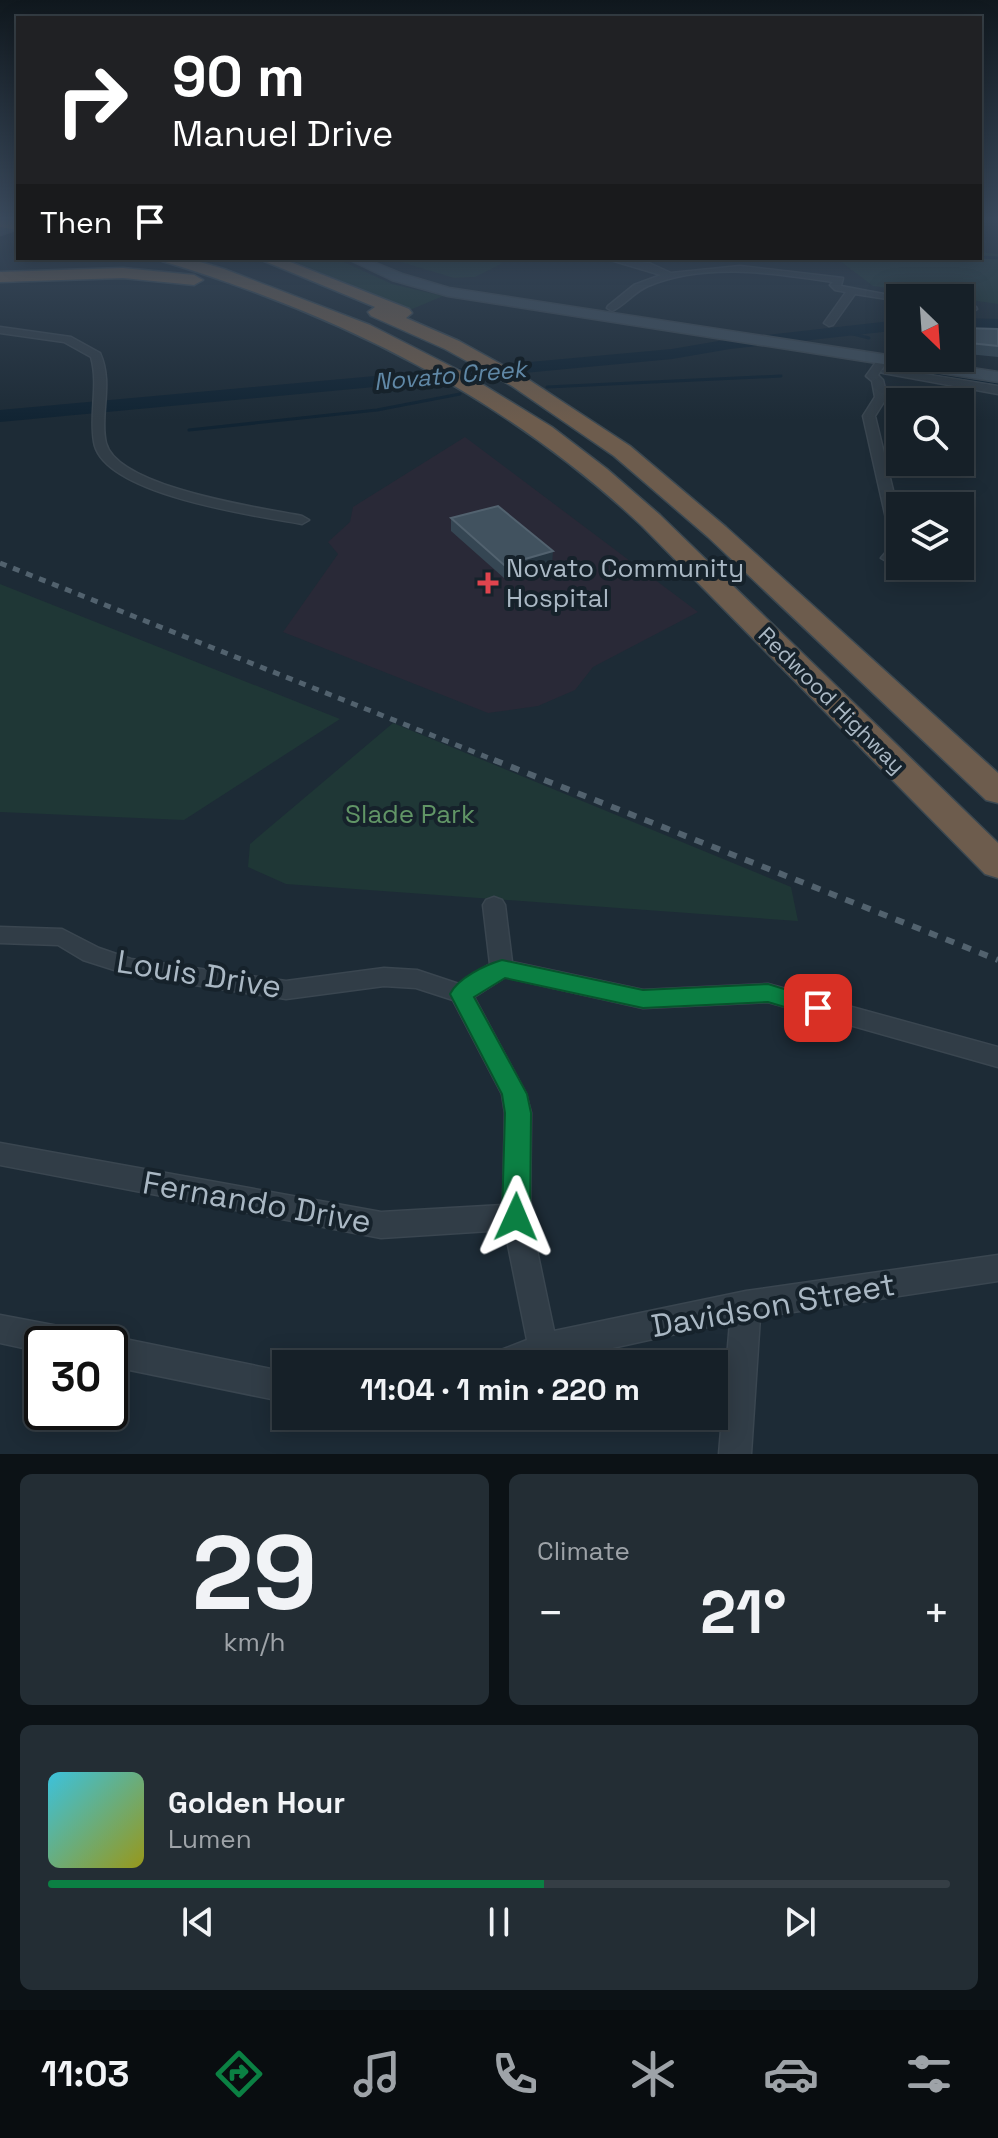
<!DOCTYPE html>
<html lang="en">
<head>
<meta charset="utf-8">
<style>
	:root { --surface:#162028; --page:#232d34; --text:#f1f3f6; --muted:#9ea3a8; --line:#353e45; --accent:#0b8043 }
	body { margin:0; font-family:"Space Grotesk",sans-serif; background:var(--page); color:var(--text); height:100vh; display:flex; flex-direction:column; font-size:30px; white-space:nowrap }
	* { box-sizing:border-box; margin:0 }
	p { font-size:26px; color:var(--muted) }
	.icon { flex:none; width:44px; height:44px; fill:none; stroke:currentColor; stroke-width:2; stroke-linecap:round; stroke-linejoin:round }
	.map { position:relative; height:1454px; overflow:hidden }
	.details { display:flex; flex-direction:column; gap:20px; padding:20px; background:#0c1216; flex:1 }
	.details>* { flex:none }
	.banner { position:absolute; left:16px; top:16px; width:966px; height:244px; border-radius:0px; box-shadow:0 4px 20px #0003,0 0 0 2px var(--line); background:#202124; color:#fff; overflow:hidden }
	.needle { width:52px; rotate:155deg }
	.controls { position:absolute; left:886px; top:284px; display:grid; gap:16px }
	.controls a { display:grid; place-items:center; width:88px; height:88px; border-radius:0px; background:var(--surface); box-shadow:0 4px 20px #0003,0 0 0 2px var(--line); font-size:40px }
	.speed { position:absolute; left:24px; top:1326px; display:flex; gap:16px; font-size:40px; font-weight:700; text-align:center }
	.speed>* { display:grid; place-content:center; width:104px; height:104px; border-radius:50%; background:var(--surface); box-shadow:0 4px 20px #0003,0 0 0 2px var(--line); line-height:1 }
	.speed .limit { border:4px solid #111; border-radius:12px; background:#fff; color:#111 }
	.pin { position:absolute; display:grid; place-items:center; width:68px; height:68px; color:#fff; margin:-34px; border-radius:16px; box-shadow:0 4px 12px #0006 }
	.me { position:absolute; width:88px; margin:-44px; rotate:1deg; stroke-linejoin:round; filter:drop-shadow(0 0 6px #0008) }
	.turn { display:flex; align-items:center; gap:28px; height:168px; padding:0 24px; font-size:36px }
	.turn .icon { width:104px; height:104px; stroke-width:2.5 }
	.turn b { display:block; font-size:56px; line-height:68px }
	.then { display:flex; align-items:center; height:76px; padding:0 24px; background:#0003; gap:16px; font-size:30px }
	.big { font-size:60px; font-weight:600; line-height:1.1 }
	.details .tile { flex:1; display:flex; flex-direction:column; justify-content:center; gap:12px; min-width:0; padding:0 28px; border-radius:12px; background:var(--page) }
	.details .dial { align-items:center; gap:0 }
	.dial b { font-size:104px; line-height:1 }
	.song { display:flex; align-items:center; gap:24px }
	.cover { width:96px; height:96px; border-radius:12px; background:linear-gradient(135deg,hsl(190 70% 55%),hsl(60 70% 35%)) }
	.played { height:8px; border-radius:4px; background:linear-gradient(90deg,var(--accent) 55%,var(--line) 55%) }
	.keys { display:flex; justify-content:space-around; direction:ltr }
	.heat { display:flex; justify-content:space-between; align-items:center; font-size:44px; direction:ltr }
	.details .tiles { flex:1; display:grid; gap:20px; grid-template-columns:1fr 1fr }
	.tile:last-child { grid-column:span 2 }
	.trip { position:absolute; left:272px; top:1350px; width:456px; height:80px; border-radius:0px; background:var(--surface); box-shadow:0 4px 20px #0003,0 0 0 2px var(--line); font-weight:600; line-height:80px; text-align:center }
	.tab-bar { display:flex; height:128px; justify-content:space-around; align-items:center; background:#090d10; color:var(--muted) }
	.tab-bar .icon { width:56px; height:56px }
	.tab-bar .on { color:var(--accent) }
	.tab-bar b { font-size:36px; color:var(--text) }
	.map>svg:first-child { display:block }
	.medical { fill:#292937 }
	.green { fill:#1f3736 }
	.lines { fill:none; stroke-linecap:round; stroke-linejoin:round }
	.stream { stroke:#112433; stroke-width:3 }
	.river { fill:#112433; fill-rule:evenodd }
	.minor-casing { stroke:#3a4650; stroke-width:3 }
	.secondary-casing { stroke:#3a4650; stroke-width:3 }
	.motorway-casing { stroke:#3b4851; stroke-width:3 }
	.minor { fill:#313d47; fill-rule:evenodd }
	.secondary { fill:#3e4d5a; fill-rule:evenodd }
	.motorway { fill:#6d5c4d; fill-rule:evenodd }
	.rail-far1 { stroke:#52626e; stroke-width:5; stroke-dasharray:7 7; stroke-linecap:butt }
	.rail { stroke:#52626e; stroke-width:6; stroke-dasharray:9 9; stroke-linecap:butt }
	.wall { fill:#354653 }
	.shaded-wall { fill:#263642 }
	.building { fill:#41525f; stroke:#52626f; stroke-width:2 }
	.route { fill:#0b8043; stroke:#07532c; stroke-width:2 }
	.health-dot { fill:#e0444e; stroke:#16222b; stroke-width:3 }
	.labels { text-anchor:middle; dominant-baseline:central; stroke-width:8; stroke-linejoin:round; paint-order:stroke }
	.far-street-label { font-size:22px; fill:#aab8c4; stroke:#16222b }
	.far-water-label { font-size:24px; font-style:italic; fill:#6088a6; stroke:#16222b }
	.poi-label { font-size:26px; fill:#aab8c4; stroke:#16222b; text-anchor:start }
	.park-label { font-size:26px; fill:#619566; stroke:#16222b }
	.near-street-label { font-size:32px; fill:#aab8c4; stroke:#16222b }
</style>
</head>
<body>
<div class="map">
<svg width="998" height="1454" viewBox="0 0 998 1454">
	<rect width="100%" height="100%" fill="#1d2b36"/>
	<path class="medical" d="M 465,437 L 698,612 L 593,667 L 575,690 L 538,706 L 488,713 L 283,632 L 338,554 L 328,542 L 350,522 L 353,507 Z"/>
	<path class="green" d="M 980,252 L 998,254 L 998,304 L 873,286 L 836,258 L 980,258 Z
		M 286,258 L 335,258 L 392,284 L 443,296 L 410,310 Z
		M 388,258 L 499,258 L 501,264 L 475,277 L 454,278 Z
		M 0,584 L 340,719 L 184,820 L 0,812 Z
		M 393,723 L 791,887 L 798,921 L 286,884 L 248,867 L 250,844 Z"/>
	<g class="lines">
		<path class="stream" d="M 980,257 L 998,258
			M 841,331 L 869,338
			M 906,369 L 998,383
			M 547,387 L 781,376
			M 189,430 L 377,410 L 460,394"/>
		<path class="river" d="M 960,318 L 998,319 L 998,329 L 960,328 Z
			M 900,320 L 900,330 L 730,349 L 672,359 L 0,422 L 0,410 L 672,349 L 730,339 Z"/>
		<defs>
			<path id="minor" d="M 604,258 L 649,263 L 671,273 L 740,266 L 843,278 L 841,286 L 905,298 L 900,298 L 900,301 L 855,294 L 833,325 L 829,326 L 824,323 L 846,292 L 835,290 L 830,285 L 833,282 C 772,273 706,262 648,286 C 634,292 625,305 612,311 L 607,308 L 608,306 L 634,285 L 661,275 Z
				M 960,303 L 976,307 L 977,309 L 972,312 L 960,309 Z
				M 0,327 L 71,337 L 100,353 C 114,384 99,415 106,443 C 118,488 262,508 302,516 L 309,520 L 302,524 C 258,516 102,495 94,442 C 89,413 99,385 91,357 L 64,342 L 0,333 Z
				M 900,352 L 900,358 L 902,358 L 884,366 L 878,375 L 883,380 L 887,397 L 875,416 L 900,519 L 900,553 L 888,562 L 881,558 L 892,545 L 863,416 L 875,397 L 872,381 L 866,376 L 876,362 Z
				M 887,368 L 998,386 L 998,394 L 883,373 L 881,371 Z
				M 494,897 L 502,900 L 505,905 L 512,962 L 643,990 L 768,984 L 998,1047 L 998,1067 L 768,1002 L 643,1008 L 505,977 L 474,997 L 526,1094 L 531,1113 L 530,1217 L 554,1331 L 746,1291 L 998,1255 L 998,1281 L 760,1317 L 751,1454 L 719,1454 L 730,1322 L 540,1364 L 489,1364 L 493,1353 L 527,1340 L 505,1230 L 381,1238 L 0,1165 L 0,1143 L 381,1212 L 503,1205 L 505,1113 L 502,1094 L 453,1000 L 416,988 L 384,986 L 286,999 L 130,975 L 83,960 L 58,945 L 0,943 L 0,927 L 62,929 L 99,948 L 131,959 L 286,981 L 384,968 L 417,970 L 459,984 L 490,964 L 483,905 L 486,900 Z
				M 0,1315 L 74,1329 L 84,1334 L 89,1344 L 42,1344 L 42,1352 L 0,1343 Z
				M 110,1336 L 286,1372 L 286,1402 L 110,1366 L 110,1344 L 98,1344 Z"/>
			<path id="secondary" d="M 18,222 L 18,229 L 0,235 L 0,228 Z
				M 346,258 L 363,258 L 402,274 L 449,288 L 998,372 L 998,382 L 448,296 L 392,280 Z"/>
			<path id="motorway" d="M 0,217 L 18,220 L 18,230 L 0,227 Z
				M 160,258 L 186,258 L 224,269 L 370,325 L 462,372 L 552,427 L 607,469 L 660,515 L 998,843 L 998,878 L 985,874 L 642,526 C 505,397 341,315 162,261 Z
				M 257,258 L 280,258 L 409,309 L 412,313 L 406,318 L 459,341 L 526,378 L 630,446 L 726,527 L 998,773 L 998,803 L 986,800 L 708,537 L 614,456 L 512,386 L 445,349 L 371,316 L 368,312 L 375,307 Z
				M 123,268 L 194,275 L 203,280 L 194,285 L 123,278 L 0,282 L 0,272 Z"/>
		</defs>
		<use href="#minor" class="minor-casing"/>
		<use href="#secondary" class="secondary-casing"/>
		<use href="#motorway" class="motorway-casing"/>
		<use href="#minor" class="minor"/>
		<use href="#secondary" class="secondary"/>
		<use href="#motorway" class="motorway"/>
		<path class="rail-far1" d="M 0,563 L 499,762"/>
		<path class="rail" d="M 494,760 L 998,960"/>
	</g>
	<path class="wall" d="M 963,328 L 998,329 L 998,357 L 968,354 L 960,338 Z
		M 451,518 L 552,565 L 504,578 L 451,531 Z"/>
	<path class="shaded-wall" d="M 553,551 L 552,565 L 504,578 L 504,565 Z"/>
	<path class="building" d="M 963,328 L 998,329 L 998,346 L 970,343 Z
		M 498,506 L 553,551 L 504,565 L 451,518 Z"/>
	<linearGradient id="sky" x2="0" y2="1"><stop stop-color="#10181e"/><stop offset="0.52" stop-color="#3a4a5d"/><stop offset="1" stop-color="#3a4a5d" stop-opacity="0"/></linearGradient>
	<rect width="998" height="420" fill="url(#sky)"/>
	<path class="route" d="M 502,960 L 643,990 L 768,984 L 826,1002 L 830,1008 L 826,1014 L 818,1017 L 768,1002 L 643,1008 L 505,978 L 474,997 L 527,1094 L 531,1113 L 530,1217 L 526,1226 L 516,1230 L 506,1226 L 502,1217 L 505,1113 L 502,1094 L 450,994 C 458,978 485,965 502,960 Z"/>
	<path class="health-dot" d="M484 571h8v8h8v8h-8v8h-8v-8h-8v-8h8z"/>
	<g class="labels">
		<g class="far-street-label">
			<text transform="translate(832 700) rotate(45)">Redwood Highway</text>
		</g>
		<g class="far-water-label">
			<text transform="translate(450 375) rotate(-5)">Novato Creek</text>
		</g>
		<g class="poi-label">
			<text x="506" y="568">Novato Community<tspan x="506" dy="30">Hospital</tspan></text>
		</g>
		<g class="park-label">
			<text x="410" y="814">Slade Park</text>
		</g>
		<g class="near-street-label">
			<text transform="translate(199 974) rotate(9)">Louis Drive</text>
			<text transform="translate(257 1202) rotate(10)">Fernando Drive</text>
			<text transform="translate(773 1305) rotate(-10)">Davidson Street</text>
		</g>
	</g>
</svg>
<div class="controls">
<a><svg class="needle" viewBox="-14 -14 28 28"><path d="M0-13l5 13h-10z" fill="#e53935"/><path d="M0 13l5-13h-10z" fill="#9ea3a8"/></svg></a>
<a><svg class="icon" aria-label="search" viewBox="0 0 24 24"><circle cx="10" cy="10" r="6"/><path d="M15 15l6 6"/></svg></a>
<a><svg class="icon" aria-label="layers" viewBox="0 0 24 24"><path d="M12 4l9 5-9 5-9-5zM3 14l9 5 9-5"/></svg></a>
</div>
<div class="speed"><div class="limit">30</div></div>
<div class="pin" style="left:818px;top:1008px;background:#d93025"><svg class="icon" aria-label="arrive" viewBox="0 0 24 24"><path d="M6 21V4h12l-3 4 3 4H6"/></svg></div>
<svg class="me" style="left:516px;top:1217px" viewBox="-20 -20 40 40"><path d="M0-17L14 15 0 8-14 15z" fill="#0b8043" stroke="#fff" stroke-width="4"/></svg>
<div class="trip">11:04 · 1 min · 220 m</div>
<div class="banner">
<div class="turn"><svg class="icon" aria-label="right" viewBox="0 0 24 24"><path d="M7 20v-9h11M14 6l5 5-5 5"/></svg><div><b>90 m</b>Manuel Drive</div></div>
<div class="then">Then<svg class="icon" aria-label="arrive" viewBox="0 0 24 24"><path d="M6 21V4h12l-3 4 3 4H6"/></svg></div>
</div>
</div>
<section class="details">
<div class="tiles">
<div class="tile dial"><b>29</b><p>km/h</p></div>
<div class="tile"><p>Climate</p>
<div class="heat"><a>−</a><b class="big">21°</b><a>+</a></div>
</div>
<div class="tile">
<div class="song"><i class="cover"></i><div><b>Golden Hour</b><p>Lumen</p></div></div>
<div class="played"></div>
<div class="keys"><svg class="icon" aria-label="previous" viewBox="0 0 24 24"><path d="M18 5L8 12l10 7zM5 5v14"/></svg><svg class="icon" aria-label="pause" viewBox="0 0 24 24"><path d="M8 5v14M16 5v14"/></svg><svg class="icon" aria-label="next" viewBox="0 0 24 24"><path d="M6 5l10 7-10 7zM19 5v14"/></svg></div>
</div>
</div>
</section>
<nav class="tab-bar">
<b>11:03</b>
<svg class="icon on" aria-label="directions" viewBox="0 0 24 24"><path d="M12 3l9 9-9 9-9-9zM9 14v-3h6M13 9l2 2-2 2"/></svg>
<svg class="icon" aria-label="music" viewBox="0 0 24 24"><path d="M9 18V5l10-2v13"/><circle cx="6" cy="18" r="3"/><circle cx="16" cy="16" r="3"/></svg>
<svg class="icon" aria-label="phone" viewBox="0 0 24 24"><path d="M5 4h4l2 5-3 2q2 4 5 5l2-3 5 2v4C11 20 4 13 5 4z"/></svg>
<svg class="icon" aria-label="climate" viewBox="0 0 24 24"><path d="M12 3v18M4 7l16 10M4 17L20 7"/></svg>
<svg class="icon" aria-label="car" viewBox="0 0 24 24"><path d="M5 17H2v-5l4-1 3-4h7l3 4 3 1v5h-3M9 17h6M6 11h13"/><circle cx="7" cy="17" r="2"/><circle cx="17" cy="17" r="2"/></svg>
<svg class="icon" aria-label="filters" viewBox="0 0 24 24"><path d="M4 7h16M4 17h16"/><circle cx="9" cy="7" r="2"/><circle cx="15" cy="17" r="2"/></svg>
</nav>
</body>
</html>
